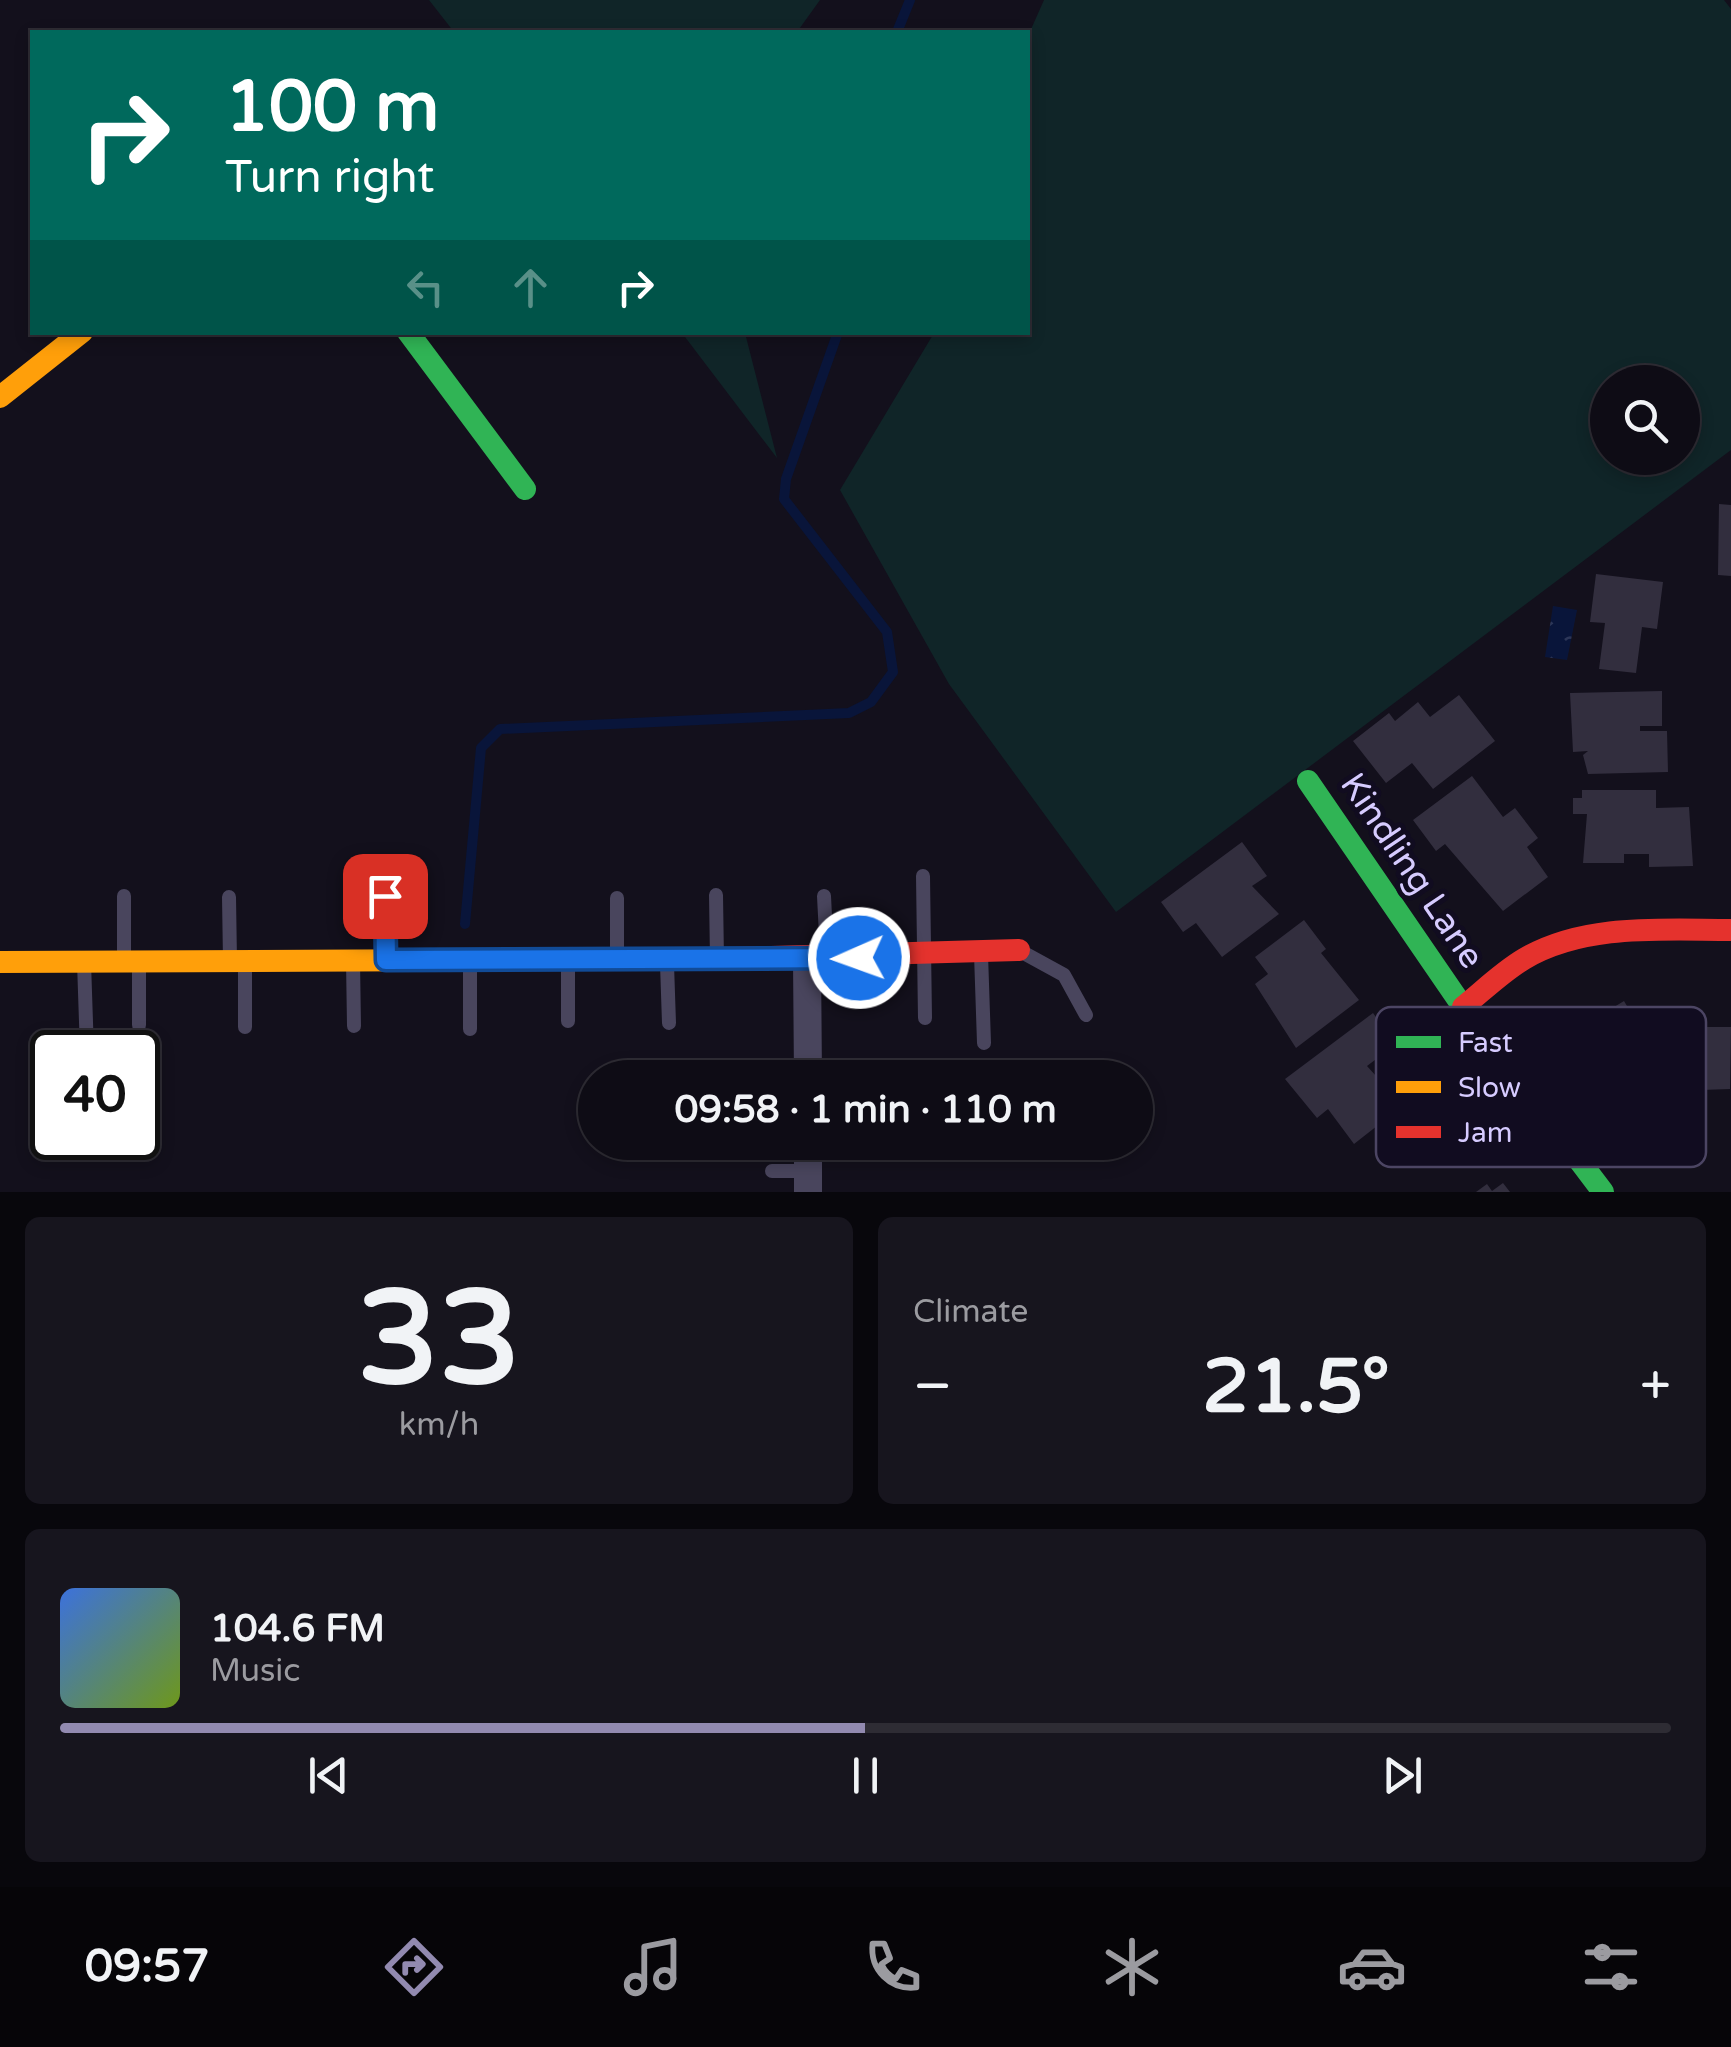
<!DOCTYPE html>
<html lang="en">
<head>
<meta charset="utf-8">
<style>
	:root { --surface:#0e0c15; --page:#17151e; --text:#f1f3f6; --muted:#9b9ba0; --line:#2e2c34; --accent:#928ab0 }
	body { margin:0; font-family:"Varela Round",sans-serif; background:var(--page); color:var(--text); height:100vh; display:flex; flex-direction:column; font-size:38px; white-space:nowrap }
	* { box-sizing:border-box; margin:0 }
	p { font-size:32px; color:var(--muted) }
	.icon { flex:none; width:55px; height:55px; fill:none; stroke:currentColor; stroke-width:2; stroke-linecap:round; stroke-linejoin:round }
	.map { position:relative; height:1192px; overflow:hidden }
	.sheet { display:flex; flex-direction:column; gap:25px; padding:25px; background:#08070c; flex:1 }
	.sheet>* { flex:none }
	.hud { position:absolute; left:30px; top:30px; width:1000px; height:305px; border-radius:0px; box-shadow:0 5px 15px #0003,0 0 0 2px var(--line); background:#00695c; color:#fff; overflow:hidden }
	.buttons { position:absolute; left:1590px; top:365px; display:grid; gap:20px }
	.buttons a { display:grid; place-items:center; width:110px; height:110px; border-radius:50%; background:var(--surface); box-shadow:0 5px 15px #0003,0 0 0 2px var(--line); font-size:50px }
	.speed { position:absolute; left:30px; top:1030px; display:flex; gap:20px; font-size:50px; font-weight:700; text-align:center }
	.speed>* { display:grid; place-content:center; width:130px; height:130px; border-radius:50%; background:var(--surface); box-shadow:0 5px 15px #0003,0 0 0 2px var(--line); line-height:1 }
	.speed .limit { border:5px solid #111; border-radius:15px; background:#fff; color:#111 }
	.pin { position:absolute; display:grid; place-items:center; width:85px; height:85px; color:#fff; margin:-42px; border-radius:20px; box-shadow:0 5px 15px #0006 }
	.me { position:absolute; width:110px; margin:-55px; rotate:268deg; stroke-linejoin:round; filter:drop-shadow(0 0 8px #0008) }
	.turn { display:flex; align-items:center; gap:35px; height:210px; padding:0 30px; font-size:45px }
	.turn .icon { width:130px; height:130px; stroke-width:2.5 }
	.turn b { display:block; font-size:70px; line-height:85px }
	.lanes { display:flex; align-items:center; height:95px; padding:0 30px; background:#0003; justify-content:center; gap:50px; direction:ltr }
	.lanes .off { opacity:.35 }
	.big { font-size:75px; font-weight:800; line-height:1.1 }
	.sheet .tile { flex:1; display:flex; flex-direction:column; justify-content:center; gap:15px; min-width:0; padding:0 35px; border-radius:15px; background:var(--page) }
	.sheet .dial { align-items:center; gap:0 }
	.dial b { font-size:130px; line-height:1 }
	.song { display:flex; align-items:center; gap:30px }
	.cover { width:120px; height:120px; border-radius:15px; background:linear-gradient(135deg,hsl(220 70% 55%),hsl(80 70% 35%)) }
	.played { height:10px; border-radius:5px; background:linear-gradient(90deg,var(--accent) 50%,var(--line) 50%) }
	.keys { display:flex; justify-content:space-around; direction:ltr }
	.heat { display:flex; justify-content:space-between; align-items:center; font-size:55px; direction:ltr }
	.sheet .tiles { flex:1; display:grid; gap:25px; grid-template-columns:1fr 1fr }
	.tile:last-child { grid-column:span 2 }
	.trip { position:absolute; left:578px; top:1060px; width:575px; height:100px; border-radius:50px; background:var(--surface); box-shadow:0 5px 15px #0003,0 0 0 2px var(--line); font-weight:800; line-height:100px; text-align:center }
	.menu { display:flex; height:160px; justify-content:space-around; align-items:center; background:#060508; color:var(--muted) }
	.menu .icon { width:70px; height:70px }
	.menu .active { color:var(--accent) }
	.menu b { font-size:45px; color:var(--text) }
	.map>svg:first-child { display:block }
	.green { fill:#102528; fill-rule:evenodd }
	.water { fill:url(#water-ripples) }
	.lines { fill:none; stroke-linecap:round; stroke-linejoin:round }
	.stream { stroke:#09153a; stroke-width:10 }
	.building { fill:#322e3e }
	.lane { stroke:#49455d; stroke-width:14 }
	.street { stroke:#49455d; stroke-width:28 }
	.fast { stroke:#30b455; stroke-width:22 }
	.slow { stroke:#ff9f0a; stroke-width:22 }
	.jam { stroke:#e5322d; stroke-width:22 }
	.route-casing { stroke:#114b97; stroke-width:25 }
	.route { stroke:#1a73e8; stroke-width:18 }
	.labels { text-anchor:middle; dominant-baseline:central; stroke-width:10; stroke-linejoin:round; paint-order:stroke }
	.street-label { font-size:35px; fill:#d6cbff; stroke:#110c20 }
	.key { fill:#110c20; stroke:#4c4563; stroke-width:2.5 }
	.key-label { font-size:28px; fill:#d6cbff }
</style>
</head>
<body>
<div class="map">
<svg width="1731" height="1192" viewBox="0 0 1731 1192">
	<defs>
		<pattern id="water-ripples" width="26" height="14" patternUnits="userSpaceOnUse" patternTransform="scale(2.5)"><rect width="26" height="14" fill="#09153a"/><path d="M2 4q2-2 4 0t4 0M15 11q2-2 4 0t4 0" fill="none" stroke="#2c3658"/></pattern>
	</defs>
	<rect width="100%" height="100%" fill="#13101c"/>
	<path class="green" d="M 429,0 L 820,0 L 797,32 L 454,32 Z
		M 1044,0 L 1724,0 L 1731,9 L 1731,450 L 1116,912 L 949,684 L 840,490 L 934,333 L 1028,332 L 1028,36 ZM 1608,382 L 1682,382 L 1682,458 L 1608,458 Z
		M 682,333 L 745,333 L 777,458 Z"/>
	<path class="water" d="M 1553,606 L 1577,610 L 1567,660 L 1545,657 Z"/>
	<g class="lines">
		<path class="stream" d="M 897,32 L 910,0
			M 465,924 L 481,748 L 500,729 L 849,713 L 871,702 L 893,672 L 887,632 L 784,499 L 786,479 L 838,332"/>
	</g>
	<path class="building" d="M 1719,504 L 1731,505 L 1731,576 L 1718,575 Z
		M 1596,574 L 1663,582 L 1657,629 L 1642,627 L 1636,673 L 1599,669 L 1605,623 L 1590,622 Z
		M 1662,691 L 1662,726 L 1640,726 L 1640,731 L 1667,731 L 1668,772 L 1588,774 L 1583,755 L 1588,751 L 1573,752 L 1570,693 Z
		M 1459,695 L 1495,741 L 1433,789 L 1412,763 L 1386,783 L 1353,741 L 1389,713 L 1395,721 L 1418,702 L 1430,717 Z
		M 1472,776 L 1503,817 L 1515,808 L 1538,838 L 1527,847 L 1548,877 L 1503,911 L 1445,844 L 1436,851 L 1413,820 Z
		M 1582,790 L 1656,790 L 1656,808 L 1689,807 L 1693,866 L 1649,867 L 1649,854 L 1624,854 L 1624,863 L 1583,863 L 1587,814 L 1573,814 L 1573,798 L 1582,798 Z
		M 1242,842 L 1267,876 L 1252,886 L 1279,914 L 1222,957 L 1196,923 L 1183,932 L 1161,902 Z
		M 1304,920 L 1326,949 L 1321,953 L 1359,1000 L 1296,1048 L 1255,984 L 1268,974 L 1255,957 Z
		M 1624,1001 L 1640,1028 L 1652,1020 L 1673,1053 L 1660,1061 L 1684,1099 L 1639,1128 L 1614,1090 L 1610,1092 L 1595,1067 L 1589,1071 L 1566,1036 Z
		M 1373,1013 L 1396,1044 L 1367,1066 L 1403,1106 L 1397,1110 L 1407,1123 L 1391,1134 L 1382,1122 L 1354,1144 L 1328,1109 L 1317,1118 L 1285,1079 Z
		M 1701,1027 L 1731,1027 L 1730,1089 L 1701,1090 Z
		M 1503,1183 L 1510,1192 L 1476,1192 L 1487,1184 L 1492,1191 Z"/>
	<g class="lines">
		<path class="lane" d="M 923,876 L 925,1018
			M 385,895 L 387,960
			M 716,895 L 717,959
			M 124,896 L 124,960
			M 824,896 L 827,955
			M 229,897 L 230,961
			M 1022,952 L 1064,975 L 1086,1015
			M 981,954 L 984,1043
			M 617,957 L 617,898
			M 139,961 L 139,1025
			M 353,961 L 354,1026
			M 84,962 L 87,1052
			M 568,962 L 568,1021
			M 667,964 L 669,1023
			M 470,965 L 470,1029
			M 245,1027 L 245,962
			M 772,1171 L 808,1171"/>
		<path class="street" d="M 807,959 L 808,1078
			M 808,1142 L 808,1192"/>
		<path class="fast" d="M 408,332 L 525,489
			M 1308,781 L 1463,1007 L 1603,1192"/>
		<path class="slow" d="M 0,397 L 82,332
			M 0,962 L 698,959"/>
		<path class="jam" d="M 698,959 L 1019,950
			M 1463,1007 C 1483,991 1502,972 1524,959 C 1585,923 1663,930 1731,930"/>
	</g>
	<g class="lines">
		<defs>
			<path id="route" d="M 385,896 L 386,960 L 859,958"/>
		</defs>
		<use href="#route" class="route-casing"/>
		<use href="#route" class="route"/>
	</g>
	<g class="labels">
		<g class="street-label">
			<text transform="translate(1412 871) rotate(56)">Kindling Lane</text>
		</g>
	</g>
	<rect x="1376" y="1007" width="330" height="160" rx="15" class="key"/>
	<rect x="1396" y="1036" width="45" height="12" fill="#30b455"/>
	<rect x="1396" y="1081" width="45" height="12" fill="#ff9f0a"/>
	<rect x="1396" y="1126" width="45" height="12" fill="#e5322d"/>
	<g class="key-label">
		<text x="1458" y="1052">Fast</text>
		<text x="1458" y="1097">Slow</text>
		<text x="1458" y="1142">Jam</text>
	</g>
</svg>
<div class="buttons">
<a><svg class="icon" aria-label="search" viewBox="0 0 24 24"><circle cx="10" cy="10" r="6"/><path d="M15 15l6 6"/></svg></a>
</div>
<div class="speed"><div class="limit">40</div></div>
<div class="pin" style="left:385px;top:896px;background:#d93025"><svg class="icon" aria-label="arrive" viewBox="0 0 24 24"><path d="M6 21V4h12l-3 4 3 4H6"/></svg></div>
<svg class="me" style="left:859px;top:958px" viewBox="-20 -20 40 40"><circle r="17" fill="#1a73e8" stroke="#fff" stroke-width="3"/><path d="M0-11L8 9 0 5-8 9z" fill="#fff"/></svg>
<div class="trip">09:58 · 1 min · 110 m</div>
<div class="hud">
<div class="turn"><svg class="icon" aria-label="right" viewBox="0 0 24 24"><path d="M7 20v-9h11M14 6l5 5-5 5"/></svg><div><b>100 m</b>Turn right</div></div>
<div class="lanes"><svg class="icon off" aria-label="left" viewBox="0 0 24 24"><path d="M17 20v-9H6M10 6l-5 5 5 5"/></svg><svg class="icon off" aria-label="ahead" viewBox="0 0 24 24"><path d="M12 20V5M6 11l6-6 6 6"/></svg><svg class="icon" aria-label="right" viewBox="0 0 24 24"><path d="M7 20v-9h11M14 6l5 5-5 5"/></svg></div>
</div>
</div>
<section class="sheet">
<div class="tiles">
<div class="tile dial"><b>33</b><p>km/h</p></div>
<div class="tile"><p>Climate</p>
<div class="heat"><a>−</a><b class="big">21.5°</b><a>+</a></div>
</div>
<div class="tile">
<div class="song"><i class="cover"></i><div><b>104.6 FM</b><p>Music</p></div></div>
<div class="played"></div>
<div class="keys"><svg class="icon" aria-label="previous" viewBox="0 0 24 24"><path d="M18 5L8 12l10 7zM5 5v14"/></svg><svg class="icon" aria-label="pause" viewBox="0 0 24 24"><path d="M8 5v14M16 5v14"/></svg><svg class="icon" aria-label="next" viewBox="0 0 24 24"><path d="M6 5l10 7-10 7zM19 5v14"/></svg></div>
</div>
</div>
</section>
<nav class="menu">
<b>09:57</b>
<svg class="icon active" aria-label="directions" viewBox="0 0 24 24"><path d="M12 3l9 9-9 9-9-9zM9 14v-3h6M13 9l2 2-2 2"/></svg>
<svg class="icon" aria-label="music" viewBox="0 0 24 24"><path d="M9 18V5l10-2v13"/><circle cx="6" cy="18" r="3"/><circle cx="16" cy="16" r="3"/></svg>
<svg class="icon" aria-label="phone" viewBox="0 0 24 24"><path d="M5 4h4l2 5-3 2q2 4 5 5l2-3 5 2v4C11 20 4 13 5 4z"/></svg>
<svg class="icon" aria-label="climate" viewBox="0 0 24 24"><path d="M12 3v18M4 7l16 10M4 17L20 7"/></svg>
<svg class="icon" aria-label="car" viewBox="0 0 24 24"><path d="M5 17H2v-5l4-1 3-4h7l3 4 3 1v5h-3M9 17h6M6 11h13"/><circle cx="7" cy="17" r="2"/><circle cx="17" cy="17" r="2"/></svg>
<svg class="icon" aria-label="filters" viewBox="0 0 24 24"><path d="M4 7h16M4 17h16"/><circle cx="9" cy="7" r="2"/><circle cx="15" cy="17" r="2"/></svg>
</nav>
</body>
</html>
